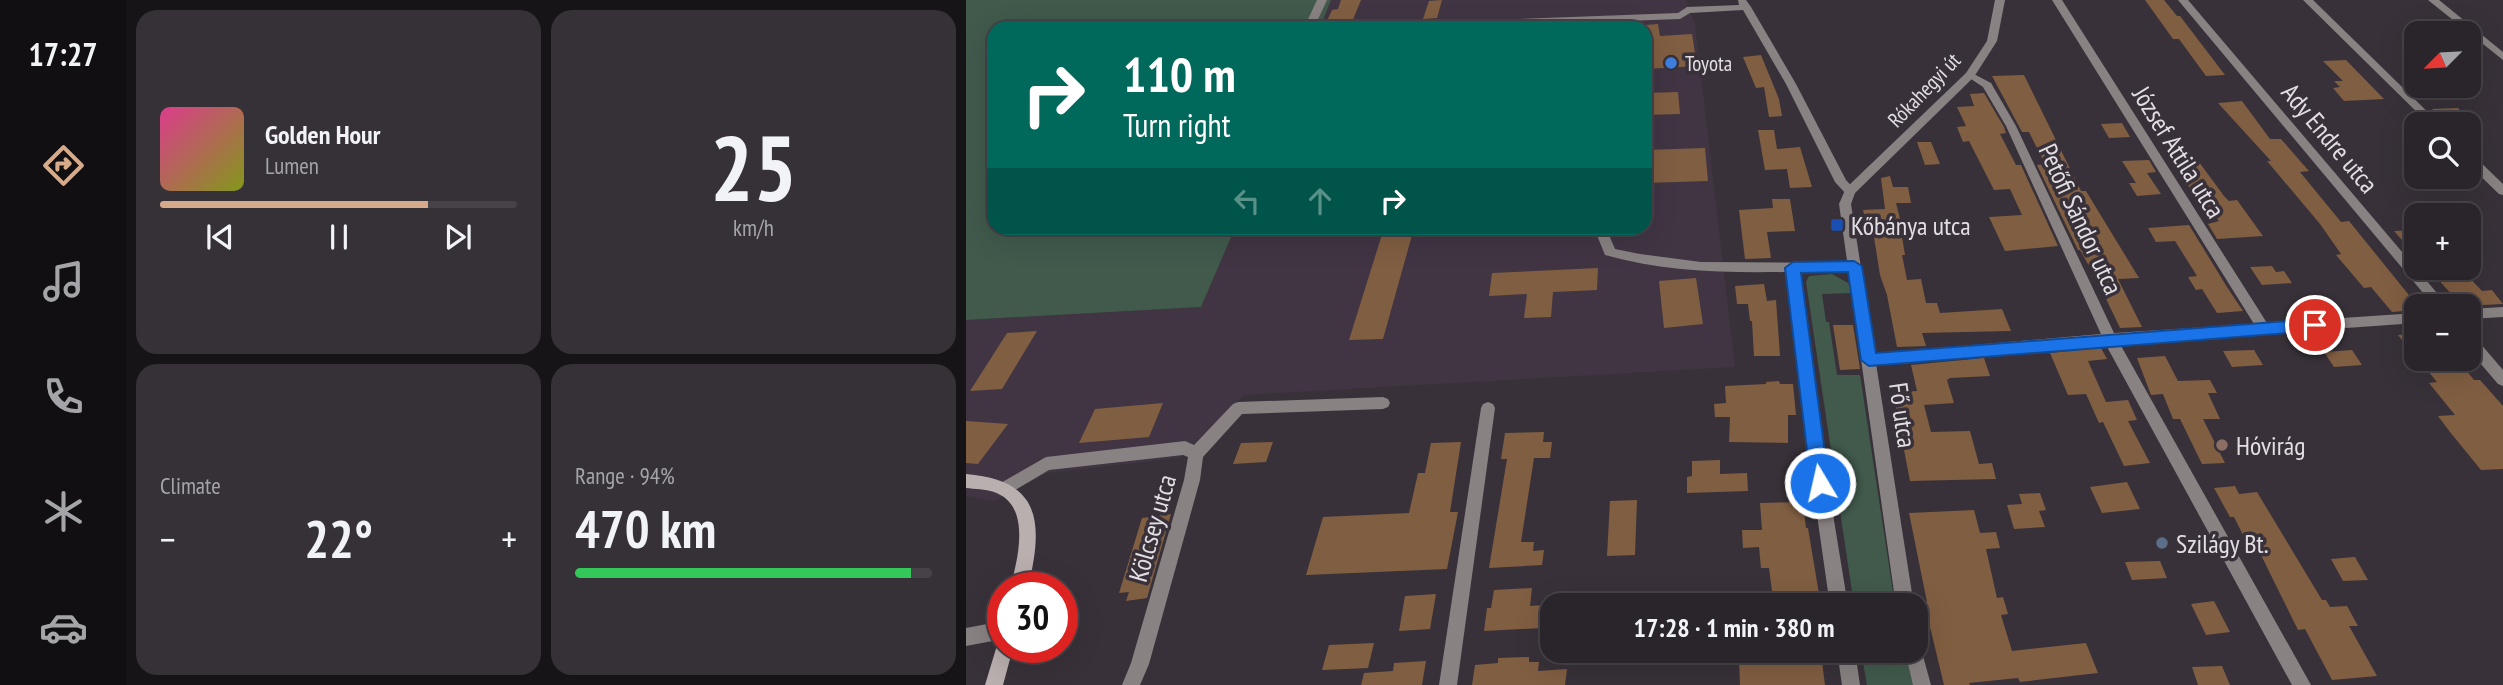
<!DOCTYPE html>
<html lang="en">
<head>
<meta charset="utf-8">
<style>
	:root { --surface:#2a252b; --page:#363137; --text:#f1f3f6; --muted:#a5a5a9; --line:#464247; --accent:#d6ab8b }
	body { margin:0; font-family:"PT Sans Narrow",sans-serif; background:var(--page); color:var(--text); height:100vh; display:flex; flex-direction:column; font-size:26px; white-space:nowrap }
	* { box-sizing:border-box; margin:0 }
	p { font-size:23px; color:var(--muted) }
	.icon { flex:none; width:38px; height:38px; fill:none; stroke:currentColor; stroke-width:2; stroke-linecap:round; stroke-linejoin:round }
	.map { position:relative; flex:1; overflow:hidden }
	.sheet { display:flex; flex-direction:column; gap:10px; padding:10px; background:#171418; width:840px }
	.sheet>* { flex:none }
	.banner { position:absolute; left:21px; top:21px; width:665px; height:214px; border-radius:21px; box-shadow:0 7px 28px #0002,0 0 0 2px var(--line); background:#00695c; color:#fff; overflow:hidden }
	.needle { width:46px; rotate:246deg }
	.fabs { position:absolute; left:1438px; top:21px; display:grid; gap:14px }
	.fabs a { display:grid; place-items:center; width:77px; height:77px; border-radius:14px; background:var(--surface); box-shadow:0 7px 28px #0002,0 0 0 2px var(--line); font-size:35px }
	.speed { position:absolute; left:21px; top:572px; display:flex; gap:14px; font-size:35px; font-weight:700; text-align:center }
	.speed>* { display:grid; place-content:center; width:91px; height:91px; border-radius:50%; background:var(--surface); box-shadow:0 7px 28px #0002,0 0 0 2px var(--line); line-height:1 }
	.speed .limit { border:10px solid #d22; background:#fff; color:#111 }
	.pin { position:absolute; display:grid; place-items:center; width:60px; height:60px; color:#fff; margin:-30px; border:4px solid #fff; border-radius:50%; box-shadow:0 2px 7px #0007 }
	.me { position:absolute; width:77px; margin:-38px; rotate:351deg; stroke-linejoin:round; filter:drop-shadow(0 0 5px #0008) }
	.turn { display:flex; align-items:center; gap:24px; height:147px; padding:0 21px; font-size:32px }
	.turn .icon { width:91px; height:91px; stroke-width:2.5 }
	.turn b { display:block; font-size:49px; line-height:60px }
	.lanes { display:flex; align-items:center; height:66px; padding:0 21px; background:#0003; justify-content:center; gap:35px; direction:ltr }
	.lanes .off { opacity:.35 }
	.big { font-size:52px; font-weight:800; line-height:1.1 }
	.sheet .card { flex:1; display:flex; flex-direction:column; justify-content:center; gap:10px; min-width:0; padding:0 24px; border-radius:21px; background:var(--page) }
	.sheet .dial { align-items:center; gap:0 }
	.dial b { font-size:91px; line-height:1 }
	.song { display:flex; align-items:center; gap:21px }
	.cover { width:84px; height:84px; border-radius:10px; background:linear-gradient(135deg,hsl(330 70% 55%),hsl(70 70% 35%)) }
	.played { height:7px; border-radius:4px; background:linear-gradient(90deg,var(--accent) 75%,var(--line) 75%) }
	.keys { display:flex; justify-content:space-around; direction:ltr }
	.heat { display:flex; justify-content:space-between; align-items:center; font-size:38px; direction:ltr }
	.charge { height:10px; border-radius:5px; background:linear-gradient(90deg,#34c759 94%,var(--line) 0) }
	.sheet .tiles { flex:1; display:grid; gap:10px; grid-template-columns:repeat(2,1fr) }
	.trip { position:absolute; left:574px; top:593px; width:388px; height:70px; border-radius:21px; background:var(--surface); box-shadow:0 7px 28px #0002,0 0 0 2px var(--line); font-weight:800; line-height:70px; text-align:center }
	main { display:flex; flex:1; min-height:0 }
	.tab-bar { display:flex; flex-direction:column; width:126px; justify-content:space-around; align-items:center; background:#110f11; color:var(--muted) }
	.tab-bar .icon { width:49px; height:49px }
	.tab-bar .selected { color:var(--accent) }
	.tab-bar b { font-size:32px; color:var(--text) }
	.map>svg:first-child { display:block }
	.built { fill:#413543 }
	.green { fill:#415a4c }
	.building { fill:#805e42 }
	.lines { fill:none; stroke-linecap:round; stroke-linejoin:round }
	.minor { fill:#898282; fill-rule:evenodd }
	.tertiary { fill:#898282; fill-rule:evenodd }
	.secondary { fill:#b9afae; fill-rule:evenodd }
	.route { fill:#1a73e8; stroke:#114b97; stroke-width:2 }
	.shop-dot { fill:#3f7fe0; stroke:#383139; stroke-width:2.5 }
	.transit-dot { fill:#1a4fb4; stroke:#383139; stroke-width:2.5 }
	.education-dot { fill:#8d6e63; stroke:#383139; stroke-width:2.5 }
	.service-dot { fill:#5c6f8a; stroke:#383139; stroke-width:2.5 }
	.labels { text-anchor:middle; dominant-baseline:central; stroke-width:7; stroke-linejoin:round; paint-order:stroke }
	.far-poi-label { font-size:21px; fill:#e3dee4; stroke:#383139; text-anchor:start }
	.far-street-label { font-size:21px; fill:#e3dee4; stroke:#383139 }
	.street-label { font-size:26px; fill:#e3dee4; stroke:#383139 }
	.poi-label { font-size:26px; fill:#e3dee4; stroke:#383139; text-anchor:start }
</style>
</head>
<body>
<main>
<nav class="tab-bar">
<b>17:27</b>
<svg class="icon selected" aria-label="directions" viewBox="0 0 24 24"><path d="M12 3l9 9-9 9-9-9zM9 14v-3h6M13 9l2 2-2 2"/></svg>
<svg class="icon" aria-label="music" viewBox="0 0 24 24"><path d="M9 18V5l10-2v13"/><circle cx="6" cy="18" r="3"/><circle cx="16" cy="16" r="3"/></svg>
<svg class="icon" aria-label="phone" viewBox="0 0 24 24"><path d="M5 4h4l2 5-3 2q2 4 5 5l2-3 5 2v4C11 20 4 13 5 4z"/></svg>
<svg class="icon" aria-label="climate" viewBox="0 0 24 24"><path d="M12 3v18M4 7l16 10M4 17L20 7"/></svg>
<svg class="icon" aria-label="car" viewBox="0 0 24 24"><path d="M5 17H2v-5l4-1 3-4h7l3 4 3 1v5h-3M9 17h6M6 11h13"/><circle cx="7" cy="17" r="2"/><circle cx="17" cy="17" r="2"/></svg>
</nav>
<section class="sheet">
<div class="tiles">
<div class="card">
<div class="song"><i class="cover"></i><div><b>Golden Hour</b><p>Lumen</p></div></div>
<div class="played"></div>
<div class="keys"><svg class="icon" aria-label="previous" viewBox="0 0 24 24"><path d="M18 5L8 12l10 7zM5 5v14"/></svg><svg class="icon" aria-label="pause" viewBox="0 0 24 24"><path d="M8 5v14M16 5v14"/></svg><svg class="icon" aria-label="next" viewBox="0 0 24 24"><path d="M6 5l10 7-10 7zM19 5v14"/></svg></div>
</div>
<div class="card dial"><b>25</b><p>km/h</p></div>
<div class="card"><p>Climate</p>
<div class="heat"><a>−</a><b class="big">22°</b><a>+</a></div>
</div>
<div class="card"><p>Range · 94%</p><b class="big">470 km</b><div class="charge"></div></div>
</div>
</section>
<div class="map">
<svg width="1537" height="685" viewBox="0 0 1537 685">
	<rect width="100%" height="100%" fill="#383139"/>
	<path class="built" d="M 365,0 L 720,0 L 729,24 L 769,367 L 278,395 L 213,458 L 81,473 L 29,501 L 0,496 L 0,320 L 235,307 L 269,228 L 679,228 L 679,28 L 354,28 Z"/>
	<path class="green" d="M 0,0 L 365,0 L 354,28 L 28,28 L 28,228 L 269,228 L 235,307 L 0,320 Z
		M 866,274 L 882,283 L 886,293 L 856,294 L 860,322 L 863,322 L 871,375 L 894,375 L 929,605 L 888,605 L 840,282 L 843,276 Z
		M 895,651 L 939,651 L 948,685 L 901,685 Z"/>
	<path class="building" d="M 375,0 L 395,0 L 386,22 L 360,23 L 366,10 L 372,9 Z
		M 476,0 L 471,18 L 457,19 L 463,1 Z
		M 1179,0 L 1198,0 L 1211,16 L 1214,16 L 1259,75 L 1240,76 L 1213,39 L 1207,39 Z
		M 692,24 L 694,36 L 726,34 L 731,66 L 679,69 L 679,25 Z
		M 795,55 L 813,99 L 816,116 L 803,117 L 798,87 L 790,88 L 777,57 Z
		M 1380,60 L 1418,99 L 1378,101 L 1367,88 L 1374,87 L 1368,81 L 1377,81 L 1357,61 Z
		M 1058,75 L 1115,191 L 1120,191 L 1173,278 L 1152,279 L 1176,327 L 1154,328 L 1131,280 L 1114,250 L 1112,250 L 1071,165 L 1079,164 L 1063,132 L 1056,132 L 1026,76 Z
		M 712,92 L 714,114 L 679,115 L 679,93 Z
		M 1018,93 L 1038,127 L 1040,133 L 1034,134 L 1050,165 L 1055,165 L 1092,246 L 1039,251 L 1023,217 L 1056,215 L 1044,189 L 1028,190 L 1003,141 L 997,142 L 991,127 L 1000,126 L 991,107 L 1008,106 L 1004,94 Z
		M 1276,101 L 1304,139 L 1315,139 L 1335,162 L 1343,171 L 1334,172 L 1375,222 L 1383,221 L 1451,305 L 1451,310 L 1426,312 L 1405,287 L 1398,288 L 1370,255 L 1375,254 L 1354,224 L 1301,161 L 1305,161 L 1252,103 Z
		M 1492,108 L 1503,120 L 1478,121 L 1466,109 Z
		M 1156,123 L 1164,137 L 1143,138 L 1135,124 Z
		M 792,130 L 808,130 L 811,149 L 834,147 L 846,187 L 824,188 L 821,169 L 799,170 Z
		M 951,142 L 965,142 L 974,164 L 959,165 Z
		M 739,148 L 742,181 L 679,183 L 679,150 Z
		M 1183,160 L 1190,172 L 1181,173 L 1195,194 L 1171,196 L 1163,183 L 1170,183 L 1156,161 Z
		M 1233,162 L 1258,196 L 1263,201 L 1271,200 L 1297,236 L 1251,239 L 1242,224 L 1253,221 L 1232,193 L 1227,193 L 1208,164 Z
		M 924,176 L 927,187 L 942,187 L 945,203 L 930,203 L 937,231 L 935,231 L 939,255 L 936,255 L 941,280 L 955,279 L 960,303 L 971,303 L 974,313 L 1036,309 L 1045,331 L 956,333 L 960,346 L 931,347 L 921,295 L 914,275 L 907,231 L 902,231 L 897,210 L 919,209 L 915,178 Z
		M 806,199 L 824,199 L 829,231 L 801,232 L 805,258 L 779,259 L 773,210 L 807,208 Z
		M 1223,225 L 1261,287 L 1277,311 L 1251,313 L 1236,289 L 1230,290 L 1222,277 L 1231,276 L 1209,241 L 1190,242 L 1182,228 Z
		M 418,228 L 448,228 L 417,339 L 383,340 Z
		M 1451,230 L 1451,257 L 1428,231 Z
		M 1306,266 L 1310,272 L 1318,271 L 1326,283 L 1296,285 L 1284,267 Z
		M 632,268 L 631,290 L 587,292 L 585,317 L 558,318 L 561,294 L 523,296 L 526,273 Z
		M 1462,268 L 1494,268 L 1516,291 L 1526,290 L 1537,304 L 1496,306 Z
		M 730,278 L 737,324 L 698,328 L 693,281 Z
		M 798,284 L 801,301 L 810,300 L 814,356 L 788,356 L 786,321 L 784,321 L 782,304 L 771,304 L 769,286 Z
		M 867,325 L 887,325 L 894,369 L 874,370 Z
		M 1451,326 L 1451,359 L 1432,335 L 1444,334 L 1438,327 Z
		M 71,331 L 36,389 L 4,391 L 41,333 Z
		M 1135,348 L 1141,359 L 1122,361 L 1140,402 L 1162,400 L 1171,420 L 1162,421 L 1184,463 L 1158,466 L 1137,422 L 1133,423 L 1120,394 L 1102,395 L 1084,353 Z
		M 1288,350 L 1297,365 L 1266,367 L 1257,351 Z
		M 1386,350 L 1396,365 L 1368,367 L 1358,352 Z
		M 1199,356 L 1212,381 L 1244,380 L 1251,393 L 1242,393 L 1254,419 L 1237,419 L 1259,463 L 1236,464 L 1214,419 L 1207,419 L 1197,394 L 1185,395 L 1171,358 Z
		M 1018,358 L 1024,376 L 984,378 L 981,380 L 988,403 L 958,405 L 965,432 L 1004,431 L 1013,464 L 1026,463 L 1030,479 L 944,481 L 927,393 L 951,391 L 945,365 Z
		M 1452,359 L 1491,359 L 1508,380 L 1514,380 L 1537,406 L 1537,469 L 1515,470 L 1484,432 L 1472,416 L 1489,415 L 1463,383 L 1471,382 Z
		M 813,381 L 814,384 L 827,384 L 830,415 L 822,415 L 822,443 L 763,442 L 764,417 L 749,417 L 748,404 L 760,403 L 759,386 L 800,384 L 800,382 Z
		M 197,403 L 183,437 L 113,443 L 129,409 Z
		M 0,421 L 42,424 L 12,464 L 0,463 Z
		M 578,432 L 577,442 L 586,442 L 584,458 L 568,458 L 555,542 L 568,542 L 567,551 L 578,550 L 576,565 L 523,568 L 541,459 L 535,459 L 539,433 Z
		M 307,442 L 300,462 L 267,464 L 275,443 Z
		M 495,442 L 484,512 L 492,512 L 481,569 L 340,575 L 357,517 L 443,513 L 452,473 L 459,473 L 465,443 Z
		M 754,460 L 754,474 L 781,473 L 782,491 L 721,493 L 721,477 L 726,476 L 726,461 Z
		M 1161,482 L 1174,509 L 1136,513 L 1124,487 Z
		M 1269,486 L 1273,494 L 1291,492 L 1356,600 L 1360,600 L 1364,607 L 1381,606 L 1392,626 L 1383,626 L 1411,676 L 1366,680 L 1339,629 L 1332,630 L 1293,551 L 1285,551 L 1268,517 L 1264,517 L 1248,488 Z
		M 1074,493 L 1080,510 L 1073,511 L 1079,527 L 1048,529 L 1041,505 L 1056,504 L 1053,494 Z
		M 671,500 L 669,555 L 641,556 L 644,501 Z
		M 837,502 L 840,528 L 842,528 L 855,606 L 785,606 L 784,593 L 806,591 L 803,568 L 795,568 L 793,547 L 777,548 L 776,530 L 796,530 L 794,503 Z
		M 1008,510 L 1014,533 L 1030,532 L 1034,548 L 1020,549 L 1031,598 L 1037,597 L 1042,614 L 1035,615 L 1046,651 L 1120,643 L 1132,673 L 1054,682 L 1052,678 L 1003,683 L 1004,685 L 978,685 L 958,602 L 961,602 L 943,513 Z
		M 205,514 L 181,598 L 160,601 L 163,592 L 153,593 L 176,518 Z
		M 1389,557 L 1402,580 L 1377,581 L 1365,559 Z
		M 1194,561 L 1201,578 L 1166,580 L 1159,562 Z
		M 566,588 L 564,606 L 578,605 L 576,628 L 518,631 L 521,608 L 525,608 L 528,590 Z
		M 470,594 L 464,629 L 433,631 L 439,596 Z
		M 1248,601 L 1264,632 L 1240,635 L 1225,604 Z
		M 408,643 L 402,668 L 356,670 L 363,645 Z
		M 855,654 L 859,685 L 774,685 L 773,658 Z
		M 563,657 L 563,662 L 573,662 L 572,671 L 601,669 L 599,685 L 506,685 L 509,665 L 532,663 L 532,658 Z
		M 460,661 L 456,685 L 395,685 L 398,673 L 427,671 L 428,663 Z
		M 1256,666 L 1264,685 L 1232,685 L 1226,667 Z"/>
	<g class="lines">
		<path class="minor" d="M 351,0 L 361,0 L 348,28 L 338,28 Z
			M 772,0 L 780,0 L 785,7 L 830,84 L 880,180 L 890,191 L 888,194 L 880,194 L 869,182 L 820,84 L 777,10 L 724,13 L 714,19 L 467,28 L 384,28 L 389,25 L 712,13 L 721,7 L 773,5 Z
			M 1086,0 L 1096,0 L 1301,323 L 1451,313 L 1451,323 L 1154,344 L 1345,685 L 1326,685 L 1140,345 L 903,366 L 898,364 L 896,360 L 898,356 L 903,354 L 1135,334 L 1040,126 L 1017,87 L 999,75 L 1004,72 L 1025,83 L 1050,126 L 1148,333 L 1288,324 Z
			M 1212,0 L 1222,0 L 1482,306 L 1468,306 Z
			M 1337,0 L 1347,0 L 1474,124 L 1463,124 Z
			M 1462,0 L 1473,0 L 1537,52 L 1537,60 Z
			M 1503,154 L 1507,155 L 1537,184 L 1537,195 L 1533,194 L 1503,165 Z
			M 628,228 L 640,228 L 649,249 L 674,254 L 735,262 L 893,263 L 894,266 L 893,269 L 888,271 L 834,272 L 850,410 L 882,606 L 864,606 L 836,410 L 821,272 C 760,273 699,272 639,255 Z
			M 1537,307 L 1537,317 L 1503,319 L 1503,309 Z
			M 1503,335 L 1508,336 L 1537,370 L 1537,386 L 1532,384 L 1503,350 Z
			M 417,397 L 422,399 L 424,403 L 422,407 L 417,409 L 276,414 L 237,457 L 234,480 L 183,664 L 174,685 L 156,685 L 165,663 L 218,480 L 222,457 L 217,455 L 83,470 L 39,496 L 33,494 L 31,489 L 33,484 L 80,457 L 219,441 L 228,445 L 267,404 L 272,402 Z
			M 522,402 L 527,404 L 529,408 L 491,685 L 473,685 L 515,408 L 517,404 Z
			M 37,621 L 37,639 L 0,646 L 0,628 Z
			M 871,651 L 889,651 L 894,685 L 876,685 Z"/>
		<path class="tertiary" d="M 1029,0 L 1039,0 L 1031,41 L 1008,77 L 889,193 L 885,204 L 948,606 L 930,606 L 873,204 L 880,188 L 1000,73 L 1021,41 Z
			M 950,643 L 954,645 L 965,685 L 947,685 L 939,651 L 950,651 Z"/>
		<path class="secondary" d="M 0,474 C 77,480 77,525 62,588 L 44,588 C 52,559 66,505 28,492 C 19,489 9,489 0,488 Z
			M 37,639 L 37,648 L 47,648 L 37,685 L 19,685 L 32,642 Z"/>
	</g>
	<path class="route" d="M 888,261 L 896,266 L 910,353 L 1349,319 L 1357,325 L 1349,331 L 903,366 L 895,360 L 882,272 L 835,273 L 863,483 L 861,489 L 854,491 L 848,489 L 845,483 L 819,268 L 827,262 Z"/>
	<circle class="shop-dot" cx="705" cy="63" r="7"/>
	<rect class="transit-dot" x="864" y="218" width="14" height="14" rx="3.5"/>
	<circle class="education-dot" cx="1256" cy="445" r="7"/>
	<circle class="service-dot" cx="1196" cy="543" r="7"/>
	<g class="labels">
		<g class="far-poi-label">
			<text x="719" y="63">Toyota</text>
		</g>
		<g class="far-street-label">
			<text transform="translate(958 90) rotate(-46)">Rókahegyi út</text>
		</g>
		<g class="street-label">
			<text transform="translate(1364 138) rotate(50)">Ady Endre utca</text>
			<text transform="translate(1213 152) rotate(58)">József Attila utca</text>
			<text transform="translate(1115 219) rotate(65)">Petőfi Sándor utca</text>
			<text transform="translate(937 415) rotate(82)">Fő utca</text>
			<text transform="translate(186 528) rotate(-74)">Kölcsey utca</text>
		</g>
		<g class="poi-label">
			<text x="885" y="225">Kőbánya utca</text>
			<text x="1270" y="445">Hóvirág</text>
			<text x="1210" y="543">Szilágy Bt.</text>
		</g>
	</g>
</svg>
<div class="fabs">
<a><svg class="needle" viewBox="-14 -14 28 28"><path d="M0-13l5 13h-10z" fill="#e53935"/><path d="M0 13l5-13h-10z" fill="#a5a5a9"/></svg></a>
<a><svg class="icon" aria-label="search" viewBox="0 0 24 24"><circle cx="10" cy="10" r="6"/><path d="M15 15l6 6"/></svg></a>
<a>+</a>
<a>−</a>
</div>
<div class="speed"><div class="limit">30</div></div>
<div class="pin" style="left:1349px;top:325px;background:#d93025"><svg class="icon" aria-label="arrive" viewBox="0 0 24 24"><path d="M6 21V4h12l-3 4 3 4H6"/></svg></div>
<svg class="me" style="left:854px;top:483px" viewBox="-20 -20 40 40"><circle r="17" fill="#1a73e8" stroke="#fff" stroke-width="3"/><path d="M0-11L8 9 0 5-8 9z" fill="#fff"/></svg>
<div class="trip">17:28 · 1 min · 380 m</div>
<div class="banner">
<div class="turn"><svg class="icon" aria-label="right" viewBox="0 0 24 24"><path d="M7 20v-9h11M14 6l5 5-5 5"/></svg><div><b>110 m</b>Turn right</div></div>
<div class="lanes"><svg class="icon off" aria-label="left" viewBox="0 0 24 24"><path d="M17 20v-9H6M10 6l-5 5 5 5"/></svg><svg class="icon off" aria-label="ahead" viewBox="0 0 24 24"><path d="M12 20V5M6 11l6-6 6 6"/></svg><svg class="icon" aria-label="right" viewBox="0 0 24 24"><path d="M7 20v-9h11M14 6l5 5-5 5"/></svg></div>
</div>
</div>
</main>
</body>
</html>
